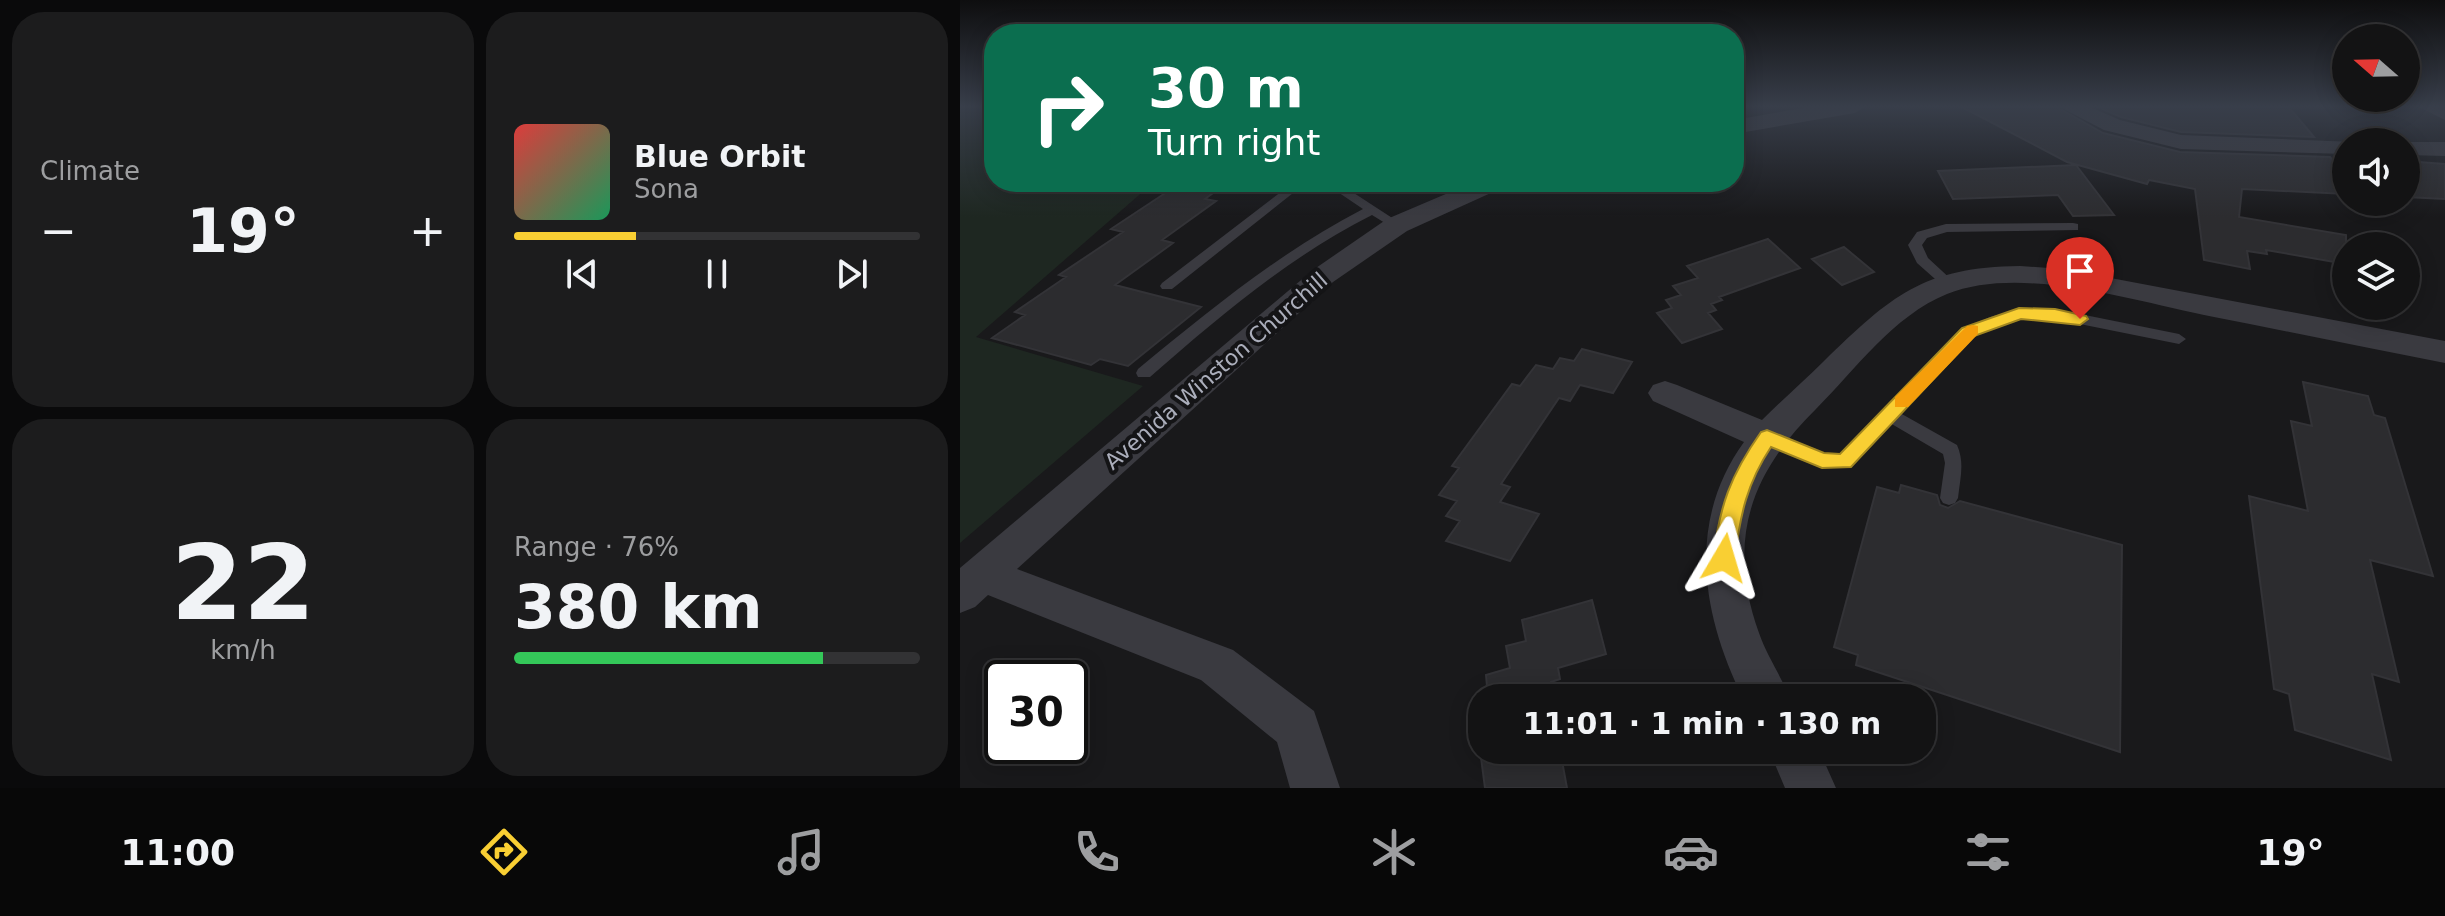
<!DOCTYPE html>
<html lang="en">
<head>
<meta charset="utf-8">
<style>
	:root { --surface:#131314; --page:#1c1c1d; --text:#f1f3f6; --muted:#9d9ea0; --line:#323234; --accent:#f9cf33 }
	body { margin:0; font-family:"DejaVu Sans",sans-serif; background:var(--page); color:var(--text); height:100vh; display:flex; flex-direction:column; font-size:30px; white-space:nowrap }
	* { box-sizing:border-box; margin:0 }
	p { font-size:26px; color:var(--muted) }
	.icon { flex:none; width:44px; height:44px; fill:none; stroke:currentColor; stroke-width:2; stroke-linecap:round; stroke-linejoin:round }
	.map { position:relative; flex:1; overflow:hidden }
	.side { display:flex; flex-direction:column; gap:12px; padding:12px; background:#0a0a0b; width:960px }
	.side>* { flex:none }
	.hud { position:absolute; left:24px; top:24px; width:760px; height:168px; border-radius:32px; box-shadow:0 4px 20px #0003,0 0 0 2px var(--line); background:#0b6e4f; color:#fff; overflow:hidden }
	.needle { width:52px; rotate:290deg }
	.controls { position:absolute; left:1372px; top:24px; display:grid; gap:16px }
	.controls a { display:grid; place-items:center; width:88px; height:88px; border-radius:50%; background:var(--surface); box-shadow:0 4px 20px #0003,0 0 0 2px var(--line); font-size:40px }
	.speed { position:absolute; left:24px; top:660px; display:flex; gap:16px; font-size:40px; font-weight:700; text-align:center }
	.speed>* { display:grid; place-content:center; width:104px; height:104px; border-radius:50%; background:var(--surface); box-shadow:0 4px 20px #0003,0 0 0 2px var(--line); line-height:1 }
	.speed .limit { border:4px solid #111; border-radius:12px; background:#fff; color:#111 }
	.pin { position:absolute; display:grid; place-items:center; width:68px; height:68px; color:#fff; margin:-82px -34px; border-radius:50% 50% 50% 0; rotate:-45deg; box-shadow:0 0 8px #0007 }
	.pin .icon { rotate:45deg }
	.me { position:absolute; width:88px; margin:-44px; rotate:7deg; stroke-linejoin:round; filter:drop-shadow(0 0 6px #0008) }
	.turn { display:flex; align-items:center; gap:28px; height:168px; padding:0 32px; font-size:36px }
	.turn .icon { width:104px; height:104px; stroke-width:2.5 }
	.turn b { display:block; font-size:56px; line-height:68px }
	.big { font-size:60px; font-weight:700; line-height:1.1 }
	.side .tile { flex:1; display:flex; flex-direction:column; justify-content:center; gap:12px; min-width:0; padding:0 28px; border-radius:32px; background:var(--page) }
	.side .dial { align-items:center; gap:0 }
	.dial b { font-size:104px; line-height:1 }
	.song { display:flex; align-items:center; gap:24px }
	.cover { width:96px; height:96px; border-radius:12px; background:linear-gradient(135deg,hsl(0 70% 55%),hsl(150 70% 35%)) }
	.played { height:8px; border-radius:4px; background:linear-gradient(90deg,var(--accent) 30%,var(--line) 30%) }
	.keys { display:flex; justify-content:space-around; direction:ltr }
	.heat { display:flex; justify-content:space-between; align-items:center; font-size:44px; direction:ltr }
	.charge { height:12px; border-radius:6px; background:linear-gradient(90deg,#34c759 76%,var(--line) 0) }
	.side .tiles { flex:1; display:grid; gap:12px; grid-template-columns:repeat(2,1fr) }
	.trip { position:absolute; left:508px; top:684px; width:468px; height:80px; border-radius:32px; background:var(--surface); box-shadow:0 4px 20px #0003,0 0 0 2px var(--line); font-weight:700; line-height:80px; text-align:center }
	.tab-bar { display:flex; height:128px; justify-content:space-around; align-items:center; background:#080808; color:var(--muted) }
	.tab-bar .icon { width:56px; height:56px }
	.tab-bar .active { color:var(--accent) }
	.tab-bar b { font-size:36px; color:var(--text) }
	main { display:flex; flex:1; min-height:0 }
	.map>svg:first-child { display:block }
	.green { fill:#1e2721 }
	.building { fill:#2c2c2f; stroke:#333337; stroke-width:2 }
	.lines { fill:none; stroke-linecap:round; stroke-linejoin:round }
	.lane { fill:#3a3a40; fill-rule:evenodd }
	.street { fill:#3a3a40; fill-rule:evenodd }
	.route { fill:#f9cf33; stroke:#a28721; stroke-width:2 }
	.slow { fill:#f59e0b }
	.labels { text-anchor:middle; dominant-baseline:central; stroke-width:8; stroke-linejoin:round; paint-order:stroke }
	.street-label { font-size:22px; fill:#abaebb; stroke:#141416 }
</style>
</head>
<body>
<main>
<section class="side">
<div class="tiles">
<div class="tile"><p>Climate</p>
<div class="heat"><a>−</a><b class="big">19°</b><a>+</a></div>
</div>
<div class="tile">
<div class="song"><i class="cover"></i><div><b>Blue Orbit</b><p>Sona</p></div></div>
<div class="played"></div>
<div class="keys"><svg class="icon" aria-label="previous" viewBox="0 0 24 24"><path d="M18 5L8 12l10 7zM5 5v14"/></svg><svg class="icon" aria-label="pause" viewBox="0 0 24 24"><path d="M8 5v14M16 5v14"/></svg><svg class="icon" aria-label="next" viewBox="0 0 24 24"><path d="M6 5l10 7-10 7zM19 5v14"/></svg></div>
</div>
<div class="tile dial"><b>22</b><p>km/h</p></div>
<div class="tile"><p>Range · 76%</p><b class="big">380 km</b><div class="charge"></div></div>
</div>
</section>
<div class="map">
<svg width="1485" height="788" viewBox="0 0 1485 788">
	<rect width="100%" height="100%" fill="#19191b"/>
	<path class="green" d="M 0,106 L 34,106 L 34,182 L 194,182 L 16,337 L 183,386 L 0,543 Z"/>
	<path class="building" d="M 1000,106 L 1095,106 L 1143,133 L 1220,152 L 1370,157 L 1386,175 L 1386,194 L 1282,189 L 1279,217 L 1386,235 L 1386,264 L 1306,250 L 1307,254 L 1287,251 L 1290,269 L 1244,260 L 1235,189 L 1189,180 L 1187,184 L 1107,162 Z
		M 1136,106 L 1328,106 L 1354,137 L 1221,132 L 1161,117 Z
		M 1446,161 L 1485,164 L 1485,199 L 1446,197 Z
		M 1116,165 L 1154,215 L 1113,216 L 1098,195 L 993,199 L 978,171 Z
		M 222,182 L 268,182 L 245,199 L 256,201 L 202,240 L 213,243 L 155,285 L 241,307 L 168,366 L 140,359 L 131,365 L 32,338 L 65,315 L 55,312 L 106,277 L 99,275 L 163,232 L 151,229 Z
		M 808,239 L 840,268 L 759,297 L 762,300 L 751,304 L 756,310 L 748,313 L 762,329 L 722,343 L 697,313 L 712,308 L 706,300 L 721,295 L 713,286 L 738,278 L 727,266 Z
		M 884,247 L 914,272 L 882,285 L 852,259 Z
		M 622,349 L 672,362 L 653,393 L 620,385 L 610,401 L 599,398 L 541,484 L 550,487 L 540,502 L 579,514 L 550,561 L 486,541 L 500,521 L 486,516 L 497,501 L 479,495 L 499,468 L 492,466 L 552,384 L 560,386 L 576,365 L 593,369 L 600,358 L 614,361 Z
		M 1343,382 L 1408,396 L 1414,415 L 1425,418 L 1473,576 L 1410,560 L 1439,682 L 1412,674 L 1431,760 L 1335,730 L 1329,694 L 1314,689 L 1289,496 L 1348,511 L 1331,421 L 1352,426 Z
		M 941,485 L 977,495 L 980,505 L 988,508 L 1000,501 L 1162,545 L 1160,752 L 896,665 L 898,655 L 874,647 L 917,487 L 939,493 Z
		M 632,600 L 646,654 L 598,668 L 600,679 L 591,682 L 595,698 L 528,698 L 526,675 L 550,668 L 546,646 L 566,641 L 562,620 Z
		M 520,750 L 600,750 L 607,788 L 525,788 Z"/>
	<g class="lines">
		<path class="lane" d="M 334,182 L 347,182 L 212,289 L 202,289 L 200,286 L 202,283 Z
			M 363,182 L 377,182 L 443,225 L 441,228 L 433,228 L 412,215 C 329,257 260,316 190,377 L 178,377 L 176,373 L 178,369 C 250,310 320,252 403,209 Z
			M 1113,223 L 1118,224 L 1118,230 L 987,232 L 967,238 L 962,245 L 968,258 L 995,283 L 988,287 L 983,286 L 957,263 L 948,245 L 957,232 L 986,224 Z
			M 1059,309 L 1095,309 L 1219,334 L 1226,339 L 1219,344 L 1095,319 L 1059,319 L 1040,323 L 1013,335 L 940,413 L 997,445 C 1005,463 1000,479 998,498 L 995,503 L 989,505 L 983,503 L 980,498 L 985,463 L 983,454 L 930,423 L 890,466 C 860,475 828,453 801,441 L 799,437 L 801,433 L 807,431 L 864,454 L 880,454 L 1003,329 L 1030,317 Z"/>
		<path class="street" d="M 854,106 L 906,106 L 895,113 L 774,134 L 774,120 Z
			M 1098,106 L 1128,106 L 1160,120 L 1221,135 L 1394,142 L 1386,142 L 1386,154 L 1221,149 L 1144,130 Z
			M 1457,106 L 1485,106 L 1485,120 Z
			M 1441,142 L 1485,142 L 1485,156 L 1446,155 L 1446,142 Z
			M 514,182 L 548,182 L 544,187 L 447,231 L 373,282 L 57,569 L 273,650 L 354,711 L 380,788 L 330,788 L 317,742 L 241,680 L 28,595 L 15,607 L 0,613 L 0,568 L 353,270 L 427,219 Z
			M 1060,266 L 1103,269 L 1485,341 L 1485,363 C 1408,348 1331,332 1254,317 C 1177,302 1062,264 987,294 C 933,316 896,369 856,409 C 790,474 766,541 799,633 C 807,656 821,676 830,698 L 783,698 C 742,615 726,522 784,442 L 693,401 L 688,393 L 693,385 L 705,381 L 717,385 L 802,420 C 822,400 844,381 864,361 C 931,296 963,267 1060,266 Z
			M 809,750 L 859,750 L 876,788 L 825,788 Z"/>
	</g>
	<linearGradient id="sky" x2="0" y2="1"><stop stop-color="#0e0e0f"/><stop offset="0.49" stop-color="#383e4a"/><stop offset="1" stop-color="#383e4a" stop-opacity="0"/></linearGradient>
	<rect width="1485" height="217" fill="url(#sky)"/>
	<path class="route" d="M 1059,308 L 1095,309 L 1126,316 L 1128,319 L 1120,325 L 1061,319 L 1014,336 L 891,467 L 862,468 L 811,447 C 787,483 780,515 775,558 L 772,565 L 756,565 L 753,558 C 760,505 770,476 801,432 L 807,430 L 864,453 L 880,454 L 1002,328 Z"/>
	<path class="slow" d="M 1013,325 L 1018,326 L 1018,334 L 948,407 L 935,407 L 935,397 L 1007,326 Z"/>
	<g class="labels">
		<g class="street-label">
			<text transform="translate(256 371) rotate(-41)">Avenida Winston Churchill</text>
		</g>
	</g>
</svg>
<div class="controls">
<a><svg class="needle" viewBox="-14 -14 28 28"><path d="M0-13l5 13h-10z" fill="#e53935"/><path d="M0 13l5-13h-10z" fill="#9d9ea0"/></svg></a>
<a><svg class="icon" aria-label="sound" viewBox="0 0 24 24"><path d="M4 9h4l5-4v14l-5-4H4zM17 9q2 3 0 6"/></svg></a>
<a><svg class="icon" aria-label="layers" viewBox="0 0 24 24"><path d="M12 4l9 5-9 5-9-5zM3 14l9 5 9-5"/></svg></a>
</div>
<div class="speed"><div class="limit">30</div></div>
<div class="pin" style="left:1120px;top:319px;background:#d93025"><svg class="icon" aria-label="arrive" viewBox="0 0 24 24"><path d="M6 21V4h12l-3 4 3 4H6"/></svg></div>
<svg class="me" style="left:764px;top:558px" viewBox="-20 -20 40 40"><path d="M0-17L14 15 0 8-14 15z" fill="#f9cf33" stroke="#fff" stroke-width="4"/></svg>
<div class="trip">11:01 · 1 min · 130 m</div>
<div class="hud">
<div class="turn"><svg class="icon" aria-label="right" viewBox="0 0 24 24"><path d="M7 20v-9h11M14 6l5 5-5 5"/></svg><div><b>30 m</b>Turn right</div></div>
</div>
</div>
</main>
<nav class="tab-bar">
<b>11:00</b>
<svg class="icon active" aria-label="directions" viewBox="0 0 24 24"><path d="M12 3l9 9-9 9-9-9zM9 14v-3h6M13 9l2 2-2 2"/></svg>
<svg class="icon" aria-label="music" viewBox="0 0 24 24"><path d="M9 18V5l10-2v13"/><circle cx="6" cy="18" r="3"/><circle cx="16" cy="16" r="3"/></svg>
<svg class="icon" aria-label="phone" viewBox="0 0 24 24"><path d="M5 4h4l2 5-3 2q2 4 5 5l2-3 5 2v4C11 20 4 13 5 4z"/></svg>
<svg class="icon" aria-label="climate" viewBox="0 0 24 24"><path d="M12 3v18M4 7l16 10M4 17L20 7"/></svg>
<svg class="icon" aria-label="car" viewBox="0 0 24 24"><path d="M5 17H2v-5l4-1 3-4h7l3 4 3 1v5h-3M9 17h6M6 11h13"/><circle cx="7" cy="17" r="2"/><circle cx="17" cy="17" r="2"/></svg>
<svg class="icon" aria-label="filters" viewBox="0 0 24 24"><path d="M4 7h16M4 17h16"/><circle cx="9" cy="7" r="2"/><circle cx="15" cy="17" r="2"/></svg>
<b>19°</b>
</nav>
</body>
</html>
